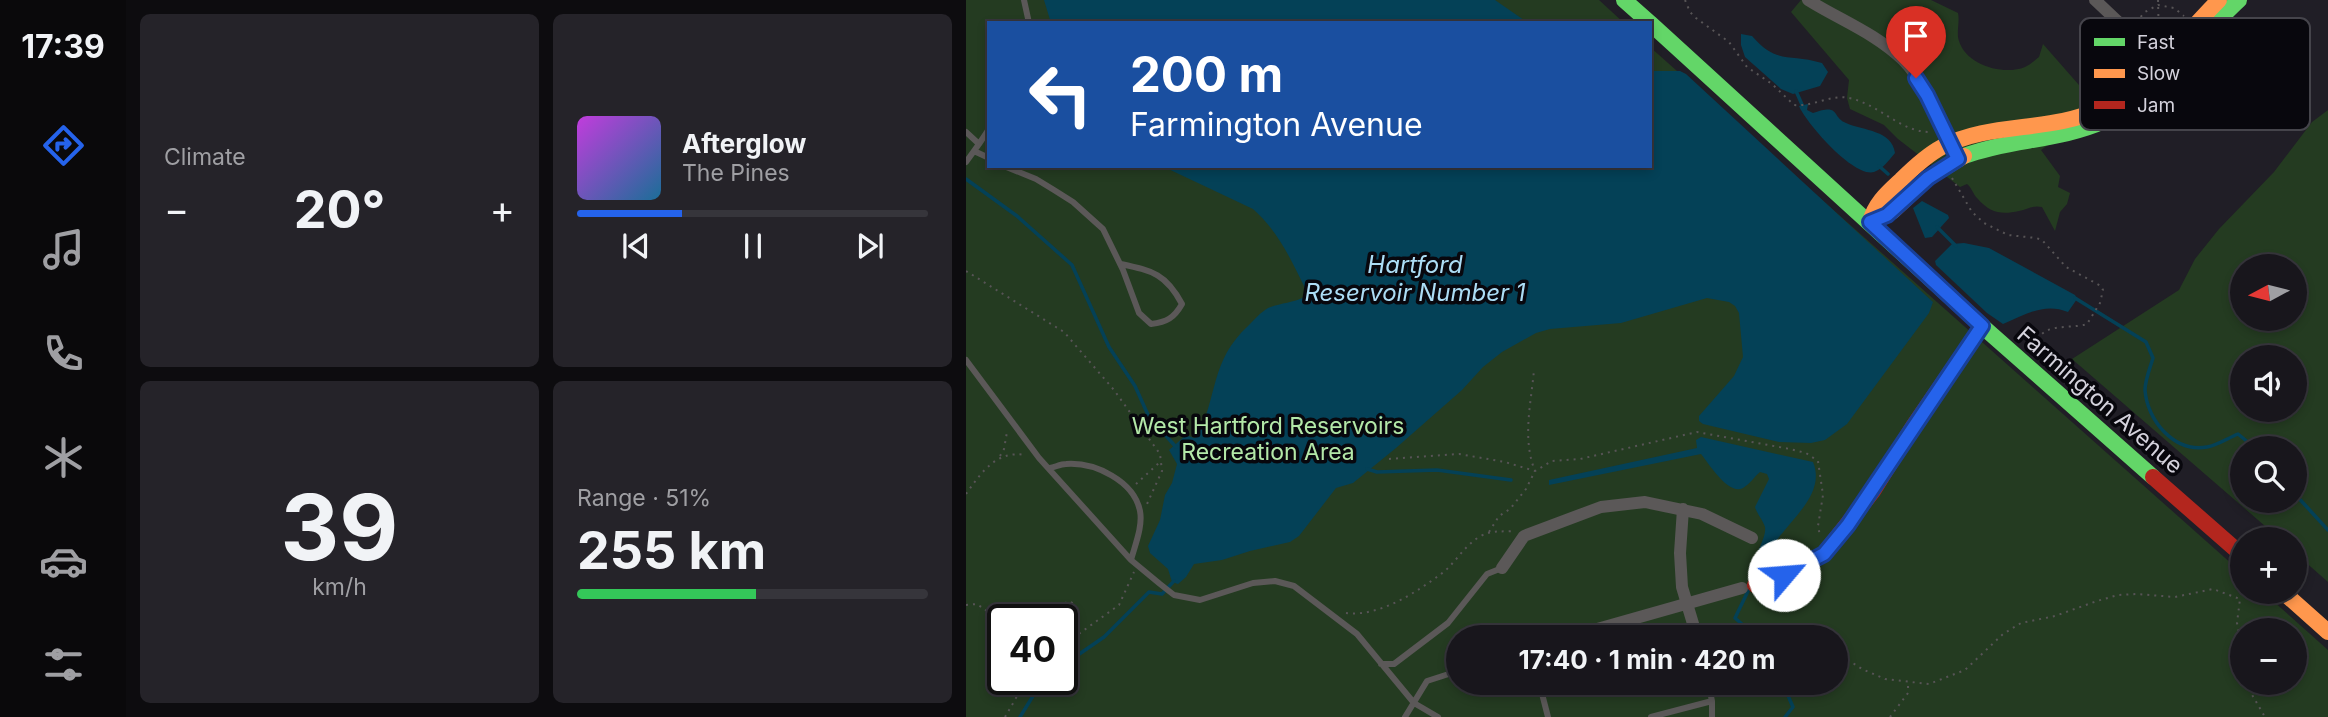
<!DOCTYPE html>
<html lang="en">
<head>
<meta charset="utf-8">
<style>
	:root { --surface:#18161c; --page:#252329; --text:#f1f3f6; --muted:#9f9fa3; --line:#36353b; --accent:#2563eb }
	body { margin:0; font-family:Inter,sans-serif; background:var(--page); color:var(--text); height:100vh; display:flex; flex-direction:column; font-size:26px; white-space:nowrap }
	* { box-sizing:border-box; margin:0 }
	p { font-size:23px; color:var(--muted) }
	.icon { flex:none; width:38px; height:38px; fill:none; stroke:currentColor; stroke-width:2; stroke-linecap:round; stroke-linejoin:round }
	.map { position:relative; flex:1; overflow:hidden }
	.details { display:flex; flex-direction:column; gap:14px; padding:14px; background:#0d0c0f; width:840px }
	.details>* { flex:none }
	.top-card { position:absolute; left:21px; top:21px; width:665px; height:147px; border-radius:0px; box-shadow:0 4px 10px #0003,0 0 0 2px var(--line); background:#1a4fa0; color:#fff; overflow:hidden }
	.needle { width:46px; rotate:263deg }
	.controls { position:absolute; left:1264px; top:254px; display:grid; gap:14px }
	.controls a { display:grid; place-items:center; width:77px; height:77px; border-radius:50%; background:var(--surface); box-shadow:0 4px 10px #0003,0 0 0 2px var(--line); font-size:35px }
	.speed { position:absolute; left:21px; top:604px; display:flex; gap:14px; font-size:35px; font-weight:700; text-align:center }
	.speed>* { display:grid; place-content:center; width:91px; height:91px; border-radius:50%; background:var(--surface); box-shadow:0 4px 10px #0003,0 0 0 2px var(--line); line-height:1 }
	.speed .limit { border:4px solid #111; border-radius:10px; background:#fff; color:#111 }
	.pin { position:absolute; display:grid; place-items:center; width:60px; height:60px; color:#fff; margin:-72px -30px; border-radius:50% 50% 50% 0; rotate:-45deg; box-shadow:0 0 7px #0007 }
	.pin .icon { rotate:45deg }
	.me { position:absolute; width:77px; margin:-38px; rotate:63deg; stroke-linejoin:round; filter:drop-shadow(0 0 5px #0008) }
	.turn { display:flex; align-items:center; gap:24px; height:147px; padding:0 28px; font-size:32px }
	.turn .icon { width:91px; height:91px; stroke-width:2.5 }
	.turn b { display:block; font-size:49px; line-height:60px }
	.big { font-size:52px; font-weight:700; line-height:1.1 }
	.details .card { flex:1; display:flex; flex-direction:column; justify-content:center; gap:10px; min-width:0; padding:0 24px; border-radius:10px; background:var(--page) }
	.details .dial { align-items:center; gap:0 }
	.dial b { font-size:91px; line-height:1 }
	.song { display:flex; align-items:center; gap:21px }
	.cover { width:84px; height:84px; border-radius:10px; background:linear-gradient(135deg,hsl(290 70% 55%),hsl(200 70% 35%)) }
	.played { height:7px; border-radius:4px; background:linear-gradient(90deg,var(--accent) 30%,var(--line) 30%) }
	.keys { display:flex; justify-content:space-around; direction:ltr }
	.heat { display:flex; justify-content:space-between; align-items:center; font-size:38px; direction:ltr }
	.charge { height:10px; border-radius:5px; background:linear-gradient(90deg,#34c759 51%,var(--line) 0) }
	.details .tiles { flex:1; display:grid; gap:14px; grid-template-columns:repeat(2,1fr) }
	.trip { position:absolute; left:480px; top:625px; width:402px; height:70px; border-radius:35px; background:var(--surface); box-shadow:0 4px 10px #0003,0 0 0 2px var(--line); font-weight:700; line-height:70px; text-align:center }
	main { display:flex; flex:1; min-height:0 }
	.tabs { display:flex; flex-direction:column; width:126px; justify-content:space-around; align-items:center; background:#0a090b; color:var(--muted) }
	.tabs .icon { width:49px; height:49px }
	.tabs .on { color:var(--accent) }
	.tabs b { font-size:32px; color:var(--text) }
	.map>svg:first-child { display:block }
	.green { fill:#243b21; fill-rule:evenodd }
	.water { fill:#044157 }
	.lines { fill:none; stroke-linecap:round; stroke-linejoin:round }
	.stream { stroke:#044157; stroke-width:3.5 }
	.path { stroke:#575456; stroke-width:2; stroke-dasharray:2 5; stroke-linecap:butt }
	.lane { stroke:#5b5858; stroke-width:6 }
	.street { stroke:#5b5858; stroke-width:12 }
	.fast { stroke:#63d668; stroke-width:16 }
	.slow { stroke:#ff974d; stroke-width:16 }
	.jam { stroke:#b3261e; stroke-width:16 }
	.route-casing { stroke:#184099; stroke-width:18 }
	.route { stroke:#2563eb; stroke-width:12 }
	.labels { text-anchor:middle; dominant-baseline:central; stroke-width:7; stroke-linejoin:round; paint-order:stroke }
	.street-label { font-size:23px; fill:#d4d2dc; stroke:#08070d }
	.park-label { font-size:23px; fill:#b3e8a8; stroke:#08070d }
	.water-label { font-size:24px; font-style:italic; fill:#acddf5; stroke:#08070d }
	.key { fill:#08070d; stroke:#45444b; stroke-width:2 }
	.key-label { font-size:19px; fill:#d4d2dc }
</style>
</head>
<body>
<main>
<nav class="tabs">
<b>17:39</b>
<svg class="icon on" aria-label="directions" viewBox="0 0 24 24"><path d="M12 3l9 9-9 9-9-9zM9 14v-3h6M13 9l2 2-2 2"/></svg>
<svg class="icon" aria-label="music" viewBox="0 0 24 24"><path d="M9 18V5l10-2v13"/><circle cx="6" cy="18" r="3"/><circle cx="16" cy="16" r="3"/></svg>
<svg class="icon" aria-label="phone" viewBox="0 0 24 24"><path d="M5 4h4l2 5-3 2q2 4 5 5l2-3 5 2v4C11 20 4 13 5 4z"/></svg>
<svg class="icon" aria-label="climate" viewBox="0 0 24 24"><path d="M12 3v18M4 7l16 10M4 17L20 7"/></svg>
<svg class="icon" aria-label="car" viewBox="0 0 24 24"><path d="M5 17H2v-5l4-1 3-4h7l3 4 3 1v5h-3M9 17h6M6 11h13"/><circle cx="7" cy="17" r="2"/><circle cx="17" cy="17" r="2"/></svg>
<svg class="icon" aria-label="filters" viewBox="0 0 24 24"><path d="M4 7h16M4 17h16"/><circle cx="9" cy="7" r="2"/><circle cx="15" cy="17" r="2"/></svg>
</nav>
<section class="details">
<div class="tiles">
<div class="card"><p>Climate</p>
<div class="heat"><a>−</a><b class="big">20°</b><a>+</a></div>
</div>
<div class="card">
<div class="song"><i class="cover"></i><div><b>Afterglow</b><p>The Pines</p></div></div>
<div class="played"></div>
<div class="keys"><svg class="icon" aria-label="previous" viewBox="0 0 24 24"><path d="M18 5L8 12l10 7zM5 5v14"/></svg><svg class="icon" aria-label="pause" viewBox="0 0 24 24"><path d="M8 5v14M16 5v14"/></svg><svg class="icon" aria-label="next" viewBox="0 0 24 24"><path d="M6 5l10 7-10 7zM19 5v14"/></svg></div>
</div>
<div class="card dial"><b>39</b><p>km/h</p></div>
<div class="card"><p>Range · 51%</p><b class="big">255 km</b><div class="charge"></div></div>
</div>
</section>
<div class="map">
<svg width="1362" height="717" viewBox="0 0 1362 717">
	<rect width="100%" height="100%" fill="#201e26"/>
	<path class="green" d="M 0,0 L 633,0 L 658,23 L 23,23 L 23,166 L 684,166 L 684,47 L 1276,573 L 1276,592 L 1297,592 L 1362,650 L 1362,717 L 0,717 ZM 37,620 L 96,620 L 96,679 L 37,679 ZM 1276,630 L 1328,630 L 1328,682 L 1276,682 ZM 492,637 L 870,637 L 870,682 L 492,682 Z
		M 835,0 L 965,0 L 992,13 C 994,22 990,33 993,41 C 1000,65 1038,76 1059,67 C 1064,65 1069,60 1073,57 L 1077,44 L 1134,109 L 1075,150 L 1094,176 L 1092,187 L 1104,193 L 1101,204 L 1094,212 L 1089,231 L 1076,207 C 1067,205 1062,209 1053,211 C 1035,215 1024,213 1011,198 C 1007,194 1006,188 1001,184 L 994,187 L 932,139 L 918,125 L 884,109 L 881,98 L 883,80 L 825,12 Z
		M 1362,110 L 1362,582 L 1328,552 L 1328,539 L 1314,539 L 1106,359 L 1213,290 L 1229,259 L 1253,229 L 1308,172 L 1346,122 ZM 1276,266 L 1328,266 L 1328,318 L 1276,318 ZM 1276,357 L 1328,357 L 1328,410 L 1276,410 ZM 1276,448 L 1328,448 L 1328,500 L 1276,500 Z"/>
	<path class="water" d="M 78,0 L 529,0 L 562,23 L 85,23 Z
		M 775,34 L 786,36 C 811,65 823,53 856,63 L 862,72 L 854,86 L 827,94 L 815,89 L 779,57 L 775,45 Z
		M 684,71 L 714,71 L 720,74 L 967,302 L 963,313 L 881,424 L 859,440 L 845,443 L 813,442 L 737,424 L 733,421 L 733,416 L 768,376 L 777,357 L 773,313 L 769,306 L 763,302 L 741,298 L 655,323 L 584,329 L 570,333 L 536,352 L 517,367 L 496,390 L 430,448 L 387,483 L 370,488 L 333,536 L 324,542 L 284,551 L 256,560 L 228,564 L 220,577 L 212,584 L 206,582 L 202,569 L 184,553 L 182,546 L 194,520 L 199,495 L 206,483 L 211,464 L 203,450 L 220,435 L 228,438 L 231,437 C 252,396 244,361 282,326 C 288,320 295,312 302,308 C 314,303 327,303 338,297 L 338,286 C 324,258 312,231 287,209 L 196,166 L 684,166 Z
		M 842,104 L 841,110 L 847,113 C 875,103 865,117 880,123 C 898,131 926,130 929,153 C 923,160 917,169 908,172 C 888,178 840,123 833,106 Z
		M 956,201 L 982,215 L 983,218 L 966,237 L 959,238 L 947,208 Z
		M 998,243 L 1023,248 L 1109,295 L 1111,299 L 1102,312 C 1078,302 1059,315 1037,324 L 1021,313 L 970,265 L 969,261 L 986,244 Z
		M 735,437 L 847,462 C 864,503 800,533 794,573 L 783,576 C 785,560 801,539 799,527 C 797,520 791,514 789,507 L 803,479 L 801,474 L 794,472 C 788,477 784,484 777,488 C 763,496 743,464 735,454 L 583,485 L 583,480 L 731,448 L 730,440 Z"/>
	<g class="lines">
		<path class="stream" d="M 830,91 L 838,109
			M 913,166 L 922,174
			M 0,179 L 51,216 L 106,265 L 143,347 L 169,386 L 183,417 L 210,447
			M 971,227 L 990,246
			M 1109,298 L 1180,342 L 1187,358 C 1184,368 1179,380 1179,390 C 1181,420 1208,453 1241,447 C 1252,445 1262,438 1272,434 L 1289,448
			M 401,469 L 411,472 L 471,470 L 545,480
			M 1328,493 L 1362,530
			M 778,637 L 777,625 L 769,618 L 784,587
			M 96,666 L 138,637 L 183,592 L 196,594 L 208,581
			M 816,682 L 827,707 L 819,717
			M 54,717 L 67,696 L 83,679"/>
		<path class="path" d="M 719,0 L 724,12 L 730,18 L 763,42 L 781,67 L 806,84 L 828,105 C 847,107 865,94 883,98 C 913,104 934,132 964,132
			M 1192,0 L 1193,41
			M 1170,22 L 1179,12 L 1192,5 L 1208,8 L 1218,16
			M 986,178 L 1006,212 L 1018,223 L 1042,235 L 1070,238 L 1076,240 L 1100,267 L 1135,286 L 1137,290 L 1134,303 L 1121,324 C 1109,328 1092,325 1080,331 C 1073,335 1070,343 1063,346
			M 0,271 L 98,332 L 148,390 L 194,454 L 196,471 L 181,504
			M 34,456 L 38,449 L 41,432
			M 423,459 L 493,454 L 539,462 L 569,471 C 556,439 565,404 568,370
			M 170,484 L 194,462
			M 0,494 C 15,473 30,450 59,455
			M 523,532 L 533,516 L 544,509 L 560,489 L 569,471 L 586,461 L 614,459 L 731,432 L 824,449 L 840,453 L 852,461 L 857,495 L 852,526 L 854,536
			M 0,605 L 11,604 L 28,616 L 40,613 L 47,620
			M 380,613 C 413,617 449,593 475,574 C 490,563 498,545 515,536 C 525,530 535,532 547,531
			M 68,620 L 103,601 L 108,604 C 107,616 93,627 108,636
			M 96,646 L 153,605 L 168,572
			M 870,652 L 896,669 L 919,679 L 963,684 L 999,670 L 1037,634 L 1055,623 L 1089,616 L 1131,601 L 1152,595 L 1170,594 L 1209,597 L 1247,589 L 1274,599 L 1271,623 L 1276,648
			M 1282,682 L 1285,693 L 1299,717
			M 39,717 L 61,679
			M 924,717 L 942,693 L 942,683"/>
		<path class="lane" d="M 58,0 L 63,23
			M 0,132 L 13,144 L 0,162
			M 13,144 L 23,129
			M 8,151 L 23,158
			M 38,166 L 70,179 L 88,190 L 107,202 L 137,229 L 157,270 L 173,313 L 185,324 C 201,322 208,318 216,304 C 200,274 187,271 155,264
			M 0,360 L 73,458 L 165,560 L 194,584 L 208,595 L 234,600 L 287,583 L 309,581 L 328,586 L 391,634 L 448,703 L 472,717
			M 84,468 C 89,467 95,464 100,464 C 129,462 168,481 174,511 C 177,526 169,545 165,560
			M 415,664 L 428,664 L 482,623 L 521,574 L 536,568
			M 573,682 L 582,717
			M 742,682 L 746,701
			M 439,717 L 461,681 L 492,671
			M 685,717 L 746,701 L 746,717"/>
		<path class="street" d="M 842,0 C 874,20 909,33 937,60 C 961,84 971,121 987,149
			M 1129,0 L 1200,67
			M 717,509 L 714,553 L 716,587 L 731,637
			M 536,568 L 558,536 L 635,507 L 679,502 L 736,514 L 786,538
			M 603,637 L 776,588"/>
		<path class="fast" d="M 658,0 L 684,23
			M 684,23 L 1016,326 L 1187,477
			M 998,156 C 1043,139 1094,141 1138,121 C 1194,97 1229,40 1273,0"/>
		<path class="slow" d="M 998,156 L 962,178 L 927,211 L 904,222 C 909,203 921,193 935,180 C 947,168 961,155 976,147 C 1025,121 1086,133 1136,108 C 1183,83 1216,37 1253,0
			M 1317,592 L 1362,632"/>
		<path class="jam" d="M 1187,477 L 1276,555
			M 789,585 L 834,568 L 858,554 L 907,491 L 948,425 L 1016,326"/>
	</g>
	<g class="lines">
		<defs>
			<path id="route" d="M 818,575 L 858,554 L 882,525 L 1016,326 L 904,222 L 921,215 L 962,178 L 992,159 L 961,95 L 950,78"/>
		</defs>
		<use href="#route" class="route-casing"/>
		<use href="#route" class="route"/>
	</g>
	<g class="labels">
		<g class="street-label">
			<text transform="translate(1134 400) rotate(41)">Farmington Avenue</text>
		</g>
		<g class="park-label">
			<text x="302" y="426">West Hartford Reservoirs<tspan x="302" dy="26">Recreation Area</tspan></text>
		</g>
		<g class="water-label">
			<text x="449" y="264">Hartford<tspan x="449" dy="28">Reservoir Number 1</tspan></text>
		</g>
	</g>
	<rect x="1114" y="18" width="230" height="112" rx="10" class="key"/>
	<rect x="1128" y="38" width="31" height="8" fill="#63d668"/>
	<rect x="1128" y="69" width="31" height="9" fill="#ff974d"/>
	<rect x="1128" y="101" width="31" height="8" fill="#b3261e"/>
	<g class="key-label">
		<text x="1171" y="49">Fast</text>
		<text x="1171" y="80">Slow</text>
		<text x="1171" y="112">Jam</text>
	</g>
</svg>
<div class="controls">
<a><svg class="needle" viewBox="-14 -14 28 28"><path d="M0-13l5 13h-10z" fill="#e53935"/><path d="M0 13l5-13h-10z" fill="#9f9fa3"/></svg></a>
<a><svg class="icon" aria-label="sound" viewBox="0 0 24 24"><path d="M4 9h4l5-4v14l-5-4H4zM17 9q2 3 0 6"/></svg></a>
<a><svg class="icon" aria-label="search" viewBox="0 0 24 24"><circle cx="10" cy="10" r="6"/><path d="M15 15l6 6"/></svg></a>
<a>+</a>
<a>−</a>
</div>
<div class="speed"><div class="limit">40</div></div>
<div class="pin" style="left:950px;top:78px;background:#d93025"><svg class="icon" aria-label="arrive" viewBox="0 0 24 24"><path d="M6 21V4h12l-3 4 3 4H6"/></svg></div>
<svg class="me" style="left:818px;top:575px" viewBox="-20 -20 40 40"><circle r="19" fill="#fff"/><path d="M0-13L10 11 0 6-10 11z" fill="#2563eb"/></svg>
<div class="trip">17:40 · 1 min · 420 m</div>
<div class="top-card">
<div class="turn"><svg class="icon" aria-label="left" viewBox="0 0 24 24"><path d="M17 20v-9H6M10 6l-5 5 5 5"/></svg><div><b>200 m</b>Farmington Avenue</div></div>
</div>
</div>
</main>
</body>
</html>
